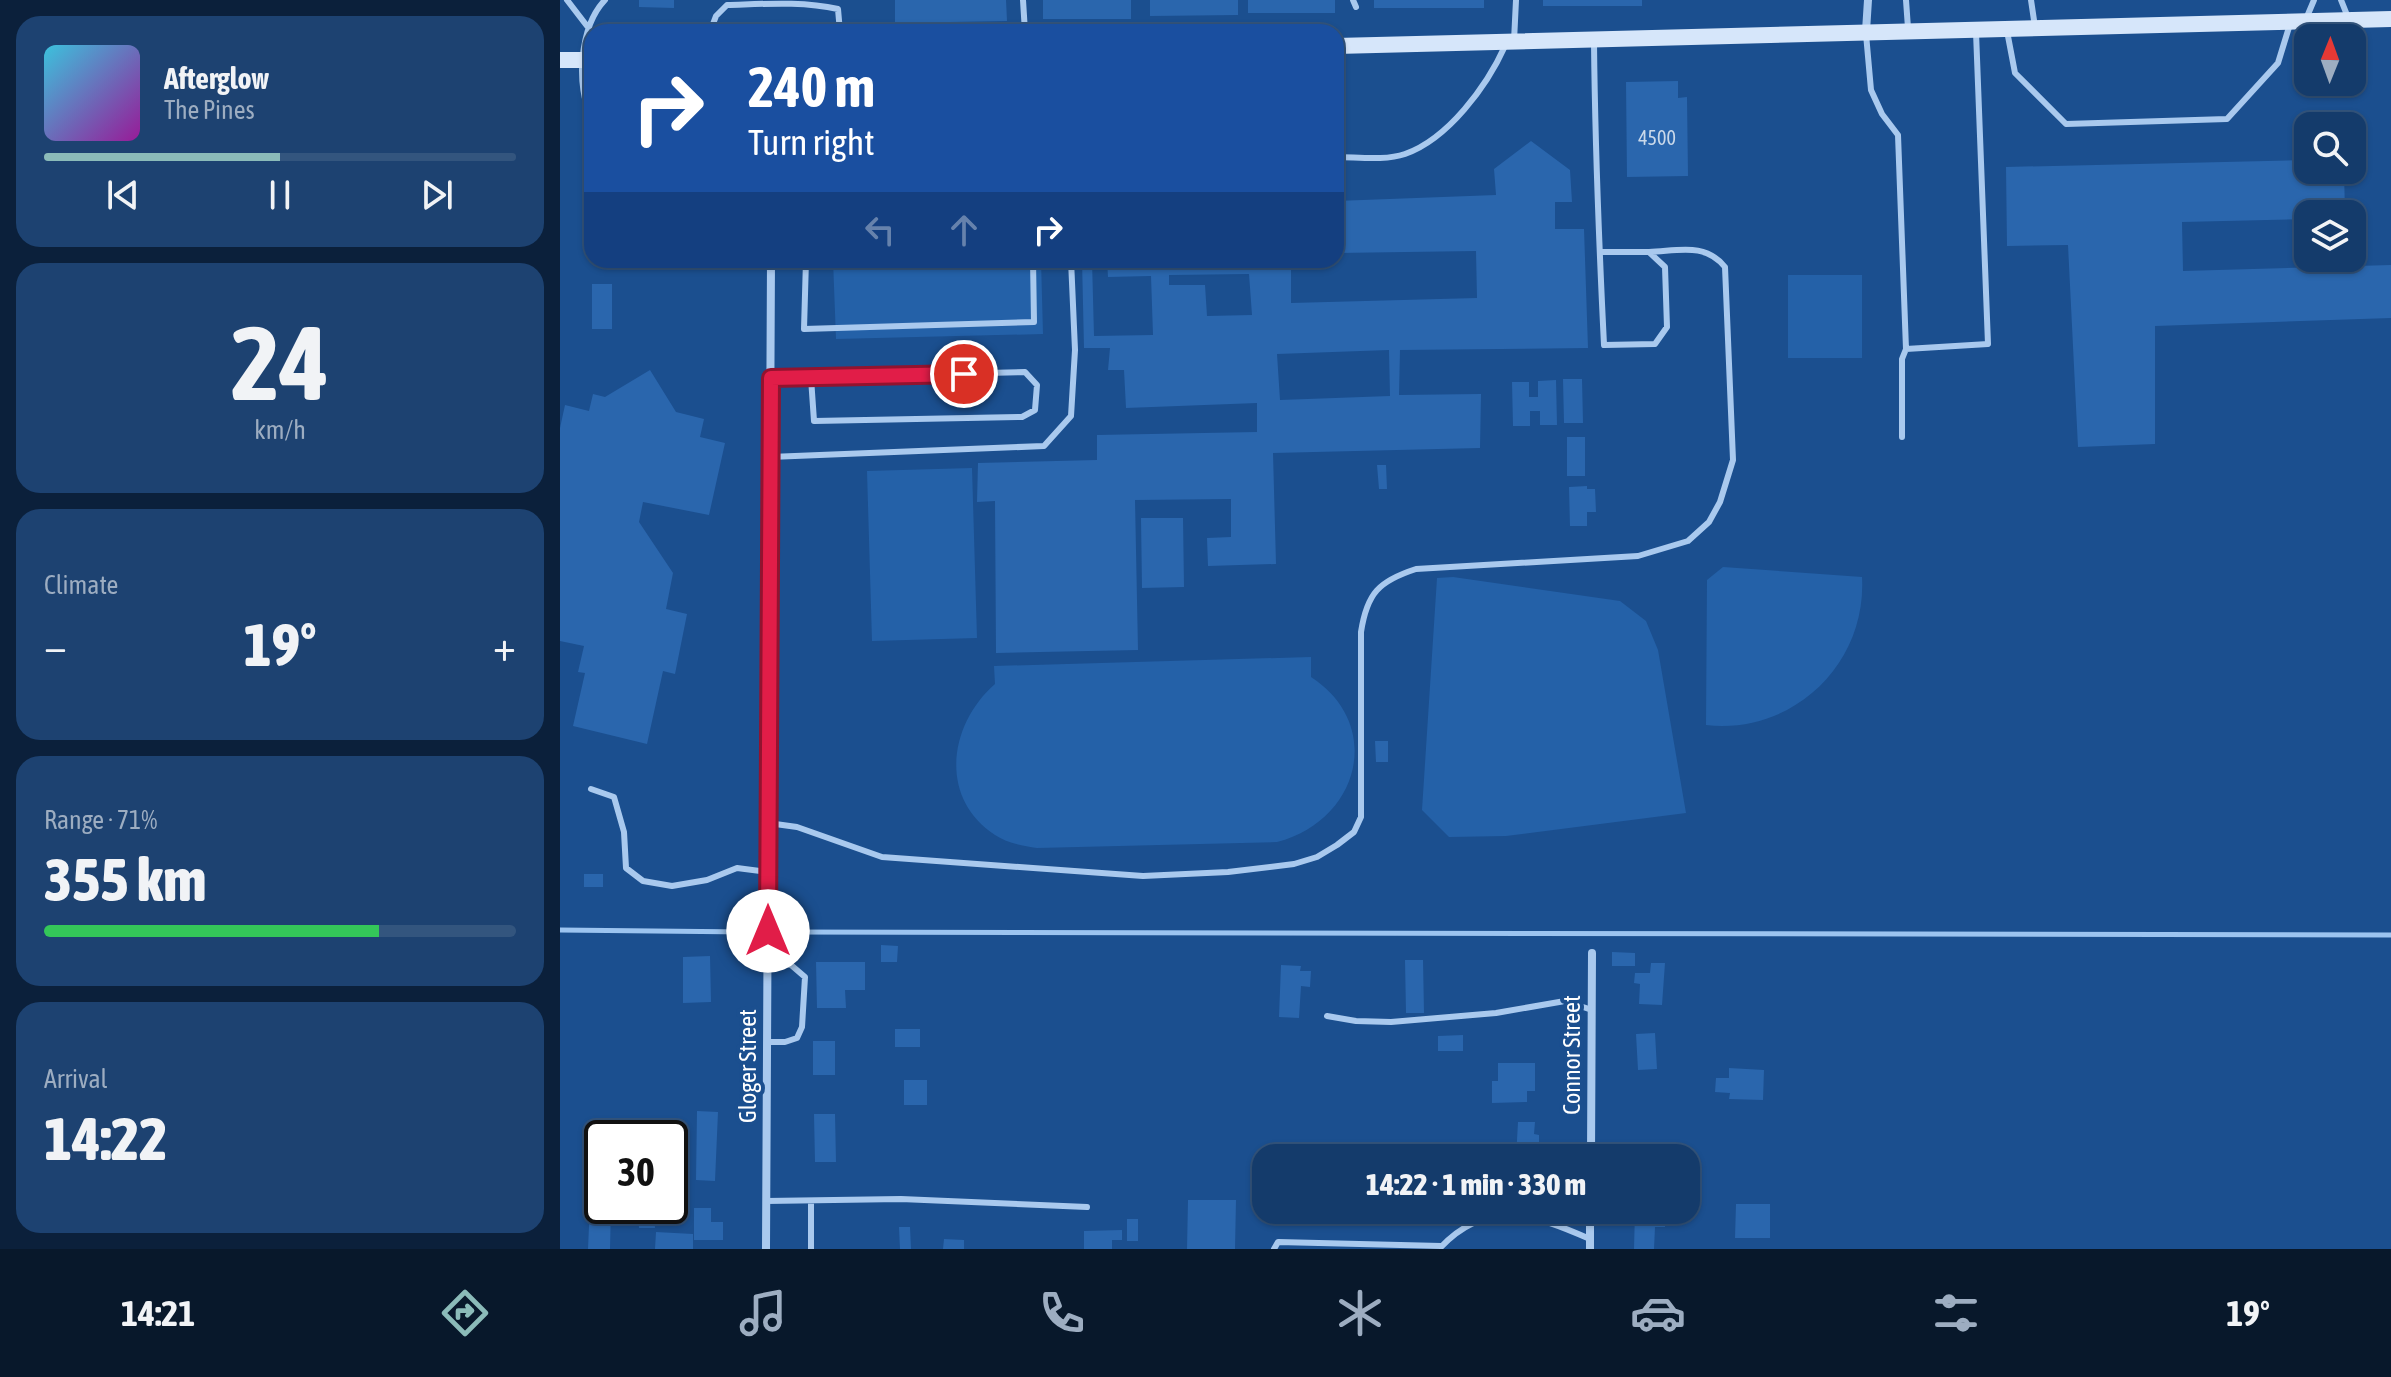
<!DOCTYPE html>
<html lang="en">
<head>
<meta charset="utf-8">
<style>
	:root { --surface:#143b6b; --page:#1d4271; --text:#f1f3f6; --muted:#9dadc1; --line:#33557e; --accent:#8bbbb9 }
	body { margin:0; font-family:"Asap Condensed",sans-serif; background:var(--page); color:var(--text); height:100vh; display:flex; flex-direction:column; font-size:30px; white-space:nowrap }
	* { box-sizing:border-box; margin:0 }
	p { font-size:26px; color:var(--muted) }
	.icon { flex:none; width:44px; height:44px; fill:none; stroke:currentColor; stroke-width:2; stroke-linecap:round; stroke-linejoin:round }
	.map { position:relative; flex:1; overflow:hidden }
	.side { display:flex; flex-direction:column; gap:16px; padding:16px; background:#0b203b; width:560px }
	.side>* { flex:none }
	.guide { position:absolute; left:24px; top:24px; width:760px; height:244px; border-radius:24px; box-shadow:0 2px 6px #0004,0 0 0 2px var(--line); background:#1a4fa0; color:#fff; overflow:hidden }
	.needle { width:52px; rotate:1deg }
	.tools { position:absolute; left:1734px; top:24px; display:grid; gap:16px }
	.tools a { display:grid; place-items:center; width:72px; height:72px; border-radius:16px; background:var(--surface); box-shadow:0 2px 6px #0004,0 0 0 2px var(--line); font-size:40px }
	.speed { position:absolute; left:24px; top:1120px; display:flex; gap:16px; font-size:40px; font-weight:700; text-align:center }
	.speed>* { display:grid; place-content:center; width:104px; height:104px; border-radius:50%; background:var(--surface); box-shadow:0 2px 6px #0004,0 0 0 2px var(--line); line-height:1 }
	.speed .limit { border:4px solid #111; border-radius:12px; background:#fff; color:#111 }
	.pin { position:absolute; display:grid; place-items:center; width:68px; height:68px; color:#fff; margin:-34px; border:4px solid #fff; border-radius:50%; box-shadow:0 2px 8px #0007 }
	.me { position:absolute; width:88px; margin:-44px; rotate:0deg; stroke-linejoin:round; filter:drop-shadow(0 0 6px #0008) }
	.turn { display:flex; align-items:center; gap:28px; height:168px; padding:0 32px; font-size:36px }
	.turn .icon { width:104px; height:104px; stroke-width:2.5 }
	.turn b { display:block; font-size:56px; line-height:68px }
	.lanes { display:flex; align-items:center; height:76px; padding:0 32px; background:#0003; justify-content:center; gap:40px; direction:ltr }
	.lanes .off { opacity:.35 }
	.big { font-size:60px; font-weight:800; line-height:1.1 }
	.side .widget { flex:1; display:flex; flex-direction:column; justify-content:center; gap:12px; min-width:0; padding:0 28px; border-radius:24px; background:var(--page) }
	.side .dial { align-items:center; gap:0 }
	.dial b { font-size:104px; line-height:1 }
	.song { display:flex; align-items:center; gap:24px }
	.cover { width:96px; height:96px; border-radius:12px; background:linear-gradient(135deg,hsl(190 70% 55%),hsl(300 70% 35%)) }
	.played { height:8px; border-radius:4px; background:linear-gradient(90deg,var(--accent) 50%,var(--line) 50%) }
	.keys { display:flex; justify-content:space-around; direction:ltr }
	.heat { display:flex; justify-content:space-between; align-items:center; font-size:44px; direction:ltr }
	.charge { height:12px; border-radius:6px; background:linear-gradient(90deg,#34c759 71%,var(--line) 0) }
	.trip { position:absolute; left:692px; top:1144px; width:448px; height:80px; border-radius:24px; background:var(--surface); box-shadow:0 2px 6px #0004,0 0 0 2px var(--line); font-weight:800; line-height:80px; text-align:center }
	.menu { display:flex; height:128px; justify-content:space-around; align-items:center; background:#08182b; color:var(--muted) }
	.menu .icon { width:56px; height:56px }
	.menu .on { color:var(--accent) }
	.menu b { font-size:36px; color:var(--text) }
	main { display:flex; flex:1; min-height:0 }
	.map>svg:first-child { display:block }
	.green { fill:#2461a8 }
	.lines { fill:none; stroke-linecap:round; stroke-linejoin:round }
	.stream { stroke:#9cc4f0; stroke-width:5 }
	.building { fill:#2a66ad; fill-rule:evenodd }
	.service { stroke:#a9c9ee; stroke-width:6 }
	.minor { stroke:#a9c9ee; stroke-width:8 }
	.secondary { stroke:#d6e6fa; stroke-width:16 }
	.route-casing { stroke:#92132f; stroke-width:20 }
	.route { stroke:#e11d48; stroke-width:14 }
	.labels { text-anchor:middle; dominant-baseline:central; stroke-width:8; stroke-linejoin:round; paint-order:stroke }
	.number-label { font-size:20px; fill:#cad9ea }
	.street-label { font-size:24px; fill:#fff; stroke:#1b4f8f }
</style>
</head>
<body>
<main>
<section class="side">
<div class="widget">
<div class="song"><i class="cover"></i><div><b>Afterglow</b><p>The Pines</p></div></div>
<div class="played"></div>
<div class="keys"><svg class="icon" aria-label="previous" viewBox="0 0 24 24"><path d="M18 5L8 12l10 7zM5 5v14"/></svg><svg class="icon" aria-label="pause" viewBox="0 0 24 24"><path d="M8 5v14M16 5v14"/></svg><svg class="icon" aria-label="next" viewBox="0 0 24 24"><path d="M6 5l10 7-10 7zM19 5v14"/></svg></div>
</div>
<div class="widget dial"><b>24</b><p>km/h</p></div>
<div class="widget"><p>Climate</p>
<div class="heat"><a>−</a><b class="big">19°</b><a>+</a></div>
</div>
<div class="widget"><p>Range · 71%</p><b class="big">355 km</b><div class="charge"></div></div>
<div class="widget"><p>Arrival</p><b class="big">14:22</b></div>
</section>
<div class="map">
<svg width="1831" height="1249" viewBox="0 0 1831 1249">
	<rect width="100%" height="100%" fill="#1b4f8f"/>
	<path class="green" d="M 273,260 L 481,260 L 483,334 L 276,339 Z
		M 1228,275 L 1302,275 L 1302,358 L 1228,358 Z
		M 412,468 L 417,638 L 312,641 L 307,471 Z
		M 1163,567 L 1302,577 C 1307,664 1233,735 1146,725 L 1147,580 Z
		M 893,577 L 1060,601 L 1086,621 L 1098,650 L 1126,813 L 946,836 L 889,837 L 862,810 L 877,578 Z
		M 751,657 L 751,677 C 825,725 799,821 717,842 L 477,848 C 463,846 447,843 435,835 C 378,798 389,724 435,684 L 434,666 Z"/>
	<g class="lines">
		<path class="stream" d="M 0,930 L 188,932
			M 227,932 L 1831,935"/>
	</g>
	<path class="building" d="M 79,0 L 114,0 L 114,8 L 79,7 Z
		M 335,0 L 446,0 L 447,21 L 335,23 Z
		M 483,0 L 571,0 L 571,19 L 483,19 Z
		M 590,0 L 678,0 L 678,15 L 590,16 Z
		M 688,0 L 775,0 L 775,13 L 688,13 Z
		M 814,0 L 924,0 L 924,8 L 814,8 Z
		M 983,0 L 1082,0 L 1082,6 L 983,6 Z
		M 1118,81 L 1118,98 L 1127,97 L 1128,176 L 1067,177 L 1066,82 Z
		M 971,141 L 1010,170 L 1012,202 L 995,202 L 995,229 L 1024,229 L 1028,348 L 840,350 L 839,395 L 921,394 L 920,448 L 713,453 L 716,564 L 648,566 L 647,538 L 671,537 L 671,499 L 575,500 L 578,650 L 436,653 L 435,501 L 417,502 L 418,463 L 537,460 L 537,435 L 697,432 L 697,403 L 566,408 L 564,370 L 548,370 L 550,348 L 524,348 L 522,260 L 532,260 L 534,336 L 593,335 L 591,276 L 548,277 L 547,260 L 731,260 L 731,303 L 917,298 L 916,251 L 776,253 L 776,201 L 936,195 L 934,169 ZM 689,274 L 692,315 L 647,316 L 645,285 L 609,285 L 609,275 ZM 829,350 L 830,396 L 720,400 L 717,354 Z
		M 1748,160 L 1748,170 L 1784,170 L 1785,214 L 1748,214 L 1748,219 L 1622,222 L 1623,271 L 1831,265 L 1831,318 L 1595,326 L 1595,444 L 1518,447 L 1508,245 L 1447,246 L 1446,167 Z
		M 32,284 L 52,284 L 52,329 L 32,329 Z
		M 90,370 L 116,412 L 144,419 L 140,437 L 165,443 L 149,515 L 83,502 L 79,522 L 113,573 L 106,609 L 127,614 L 115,674 L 103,671 L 87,744 L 13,726 L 25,673 L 18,672 L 24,646 L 0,641 L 0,428 L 5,405 L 29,411 L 33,394 L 45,397 Z
		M 1003,379 L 1022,379 L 1023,423 L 1004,423 Z
		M 996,380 L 997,425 L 980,425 L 980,411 L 970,411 L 970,426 L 953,426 L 952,382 L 969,382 L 969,397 L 978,397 L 978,381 Z
		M 1007,437 L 1025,437 L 1025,476 L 1007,476 Z
		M 817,465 L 826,465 L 827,489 L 819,489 Z
		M 1027,486 L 1027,489 L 1035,489 L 1036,512 L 1027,512 L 1027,526 L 1010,526 L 1009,487 Z
		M 581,518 L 623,518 L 624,587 L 582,588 Z
		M 815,741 L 828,741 L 828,762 L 816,762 Z
		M 24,874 L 43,874 L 43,887 L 24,887 Z
		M 321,945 L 338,946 L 337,962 L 321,962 Z
		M 1052,952 L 1075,953 L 1075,966 L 1052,966 Z
		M 150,956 L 151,1002 L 123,1003 L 123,957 Z
		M 845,960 L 863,960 L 864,1013 L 846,1013 Z
		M 256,962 L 305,962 L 305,990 L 285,990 L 286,1008 L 257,1008 Z
		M 1091,963 L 1105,963 L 1102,1005 L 1079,1004 L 1080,984 L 1074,983 L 1075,973 L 1090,973 Z
		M 721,965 L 741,966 L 740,971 L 751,971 L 750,987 L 741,986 L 739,1018 L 719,1017 Z
		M 335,1029 L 360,1029 L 360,1047 L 335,1047 Z
		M 1095,1033 L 1097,1069 L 1078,1070 L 1076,1034 Z
		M 903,1035 L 903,1051 L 878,1051 L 878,1036 Z
		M 253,1041 L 275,1041 L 275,1075 L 253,1075 Z
		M 938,1063 L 975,1063 L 975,1091 L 967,1091 L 967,1102 L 932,1103 L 932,1081 L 938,1081 Z
		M 1169,1068 L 1204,1070 L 1203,1100 L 1169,1099 L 1170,1093 L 1155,1092 L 1156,1078 L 1169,1078 Z
		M 344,1080 L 367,1080 L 367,1105 L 344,1105 Z
		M 137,1111 L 158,1112 L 155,1181 L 136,1180 Z
		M 254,1114 L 275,1114 L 276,1162 L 255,1162 Z
		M 958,1122 L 975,1122 L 974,1134 L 979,1135 L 979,1158 L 956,1158 Z
		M 628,1200 L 676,1200 L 675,1249 L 627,1249 Z
		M 30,1203 L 51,1206 L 50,1249 L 28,1249 Z
		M 1176,1204 L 1210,1204 L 1210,1238 L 1175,1238 Z
		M 78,1206 L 94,1206 L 95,1228 L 79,1228 Z
		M 134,1208 L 151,1208 L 151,1222 L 163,1222 L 163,1240 L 134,1240 Z
		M 1075,1210 L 1105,1210 L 1105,1227 L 1095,1227 L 1094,1249 L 1074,1249 Z
		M 567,1219 L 578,1219 L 578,1241 L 567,1241 Z
		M 339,1227 L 350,1227 L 351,1249 L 340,1249 Z
		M 562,1230 L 562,1240 L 552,1240 L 552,1249 L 524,1249 L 524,1231 Z
		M 96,1232 L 133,1234 L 133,1249 L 95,1249 Z
		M 384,1239 L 404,1240 L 404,1249 L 383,1249 Z"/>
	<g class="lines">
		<path class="service" d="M 7,0 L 27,26
			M 463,0 L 465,32
			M 793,0 L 796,7
			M 1346,0 L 1348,28
			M 1471,0 L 1475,27
			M 1781,0 L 1789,20
			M 1746,19 L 1754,0
			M 1447,31 L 1455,73 L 1506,124 L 1667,119 L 1718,63 L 1730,24
			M 150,32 L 156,16 L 167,5 C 204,4 242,1 278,9 L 280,32
			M 1306,34 L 1311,90 L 1322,114 L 1338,135 L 1346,349 L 1342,359 L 1342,437
			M 954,41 L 956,0
			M 1034,42 C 1035,143 1039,244 1044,345 L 1095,344 L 1107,327 L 1105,267 L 1089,252 L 1040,252
			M 32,118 C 15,86 20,26 45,0
			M 776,157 C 797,157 825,161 845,154 C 888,139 927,86 945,46
			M 246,260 L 244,329 L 474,322 L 473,260
			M 1346,349 L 1428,344 L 1416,32
			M 211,378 L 465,372 L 477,385 L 475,410 L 462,417 L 254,421 L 251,378
			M 210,457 L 484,446 L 511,416 L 515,350 L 511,260
			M 31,789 L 54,797 L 64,832 L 66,868 L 83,881 L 112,886 L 147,880 L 177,868 L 208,872
			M 208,823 L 237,827 L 322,857 L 583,876 L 668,872 L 734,864 L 757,857 L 777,845 L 794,832 L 801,817 L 801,632 C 807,593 819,581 856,569 L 1078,556 L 1128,541 L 1149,522 L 1160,502 L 1173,460 L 1165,267 C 1145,242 1118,251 1089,252
			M 767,1016 L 796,1021 L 831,1022 L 936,1013 L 1005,1001 L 1032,1010
			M 207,1042 L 225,1042 L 237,1038 L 242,1027 L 245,977 L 231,965 L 208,961
			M 206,1201 L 341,1199 L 527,1207
			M 251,1201 L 251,1249
			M 880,1248 C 928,1197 975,1215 1030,1239
			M 714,1249 L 718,1242 L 881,1246"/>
		<path class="minor" d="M 1306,31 L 1308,0
			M 1031,1158 L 1032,953
			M 206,1249 L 211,260
			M 1030,1249 L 1030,1210"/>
		<path class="secondary" d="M 776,46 L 1831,19
			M 0,60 L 32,60"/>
	</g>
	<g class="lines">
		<defs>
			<path id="route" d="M 208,931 L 211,378 L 404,374"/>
		</defs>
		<use href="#route" class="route-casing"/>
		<use href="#route" class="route"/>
	</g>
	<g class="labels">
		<g class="number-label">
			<text x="1097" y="137">4500</text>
		</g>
		<g class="street-label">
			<text transform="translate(1011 1055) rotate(-90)">Connor Street</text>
			<text transform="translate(187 1066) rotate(-90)">Gloger Street</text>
		</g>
	</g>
</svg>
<div class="tools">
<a><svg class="needle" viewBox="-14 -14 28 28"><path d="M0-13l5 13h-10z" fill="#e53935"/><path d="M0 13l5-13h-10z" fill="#9dadc1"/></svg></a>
<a><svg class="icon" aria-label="search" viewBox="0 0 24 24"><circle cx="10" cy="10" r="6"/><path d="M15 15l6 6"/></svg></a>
<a><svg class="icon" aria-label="layers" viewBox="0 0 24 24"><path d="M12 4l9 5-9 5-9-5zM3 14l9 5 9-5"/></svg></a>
</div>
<div class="speed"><div class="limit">30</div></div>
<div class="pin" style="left:404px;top:374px;background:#d93025"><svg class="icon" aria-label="arrive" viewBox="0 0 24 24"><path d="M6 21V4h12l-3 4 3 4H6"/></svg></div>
<svg class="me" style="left:208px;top:931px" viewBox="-20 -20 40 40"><circle r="19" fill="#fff"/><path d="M0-13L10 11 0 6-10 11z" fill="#e11d48"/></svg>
<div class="trip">14:22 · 1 min · 330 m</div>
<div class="guide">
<div class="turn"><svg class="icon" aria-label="right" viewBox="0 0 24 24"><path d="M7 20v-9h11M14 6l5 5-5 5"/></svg><div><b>240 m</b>Turn right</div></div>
<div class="lanes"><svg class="icon off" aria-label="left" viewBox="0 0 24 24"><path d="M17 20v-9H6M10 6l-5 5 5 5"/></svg><svg class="icon off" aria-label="ahead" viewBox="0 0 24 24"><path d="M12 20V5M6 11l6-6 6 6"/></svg><svg class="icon" aria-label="right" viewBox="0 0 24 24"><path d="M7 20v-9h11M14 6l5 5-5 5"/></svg></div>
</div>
</div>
</main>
<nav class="menu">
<b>14:21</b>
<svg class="icon on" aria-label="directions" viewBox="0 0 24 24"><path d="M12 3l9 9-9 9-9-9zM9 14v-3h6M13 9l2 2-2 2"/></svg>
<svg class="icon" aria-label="music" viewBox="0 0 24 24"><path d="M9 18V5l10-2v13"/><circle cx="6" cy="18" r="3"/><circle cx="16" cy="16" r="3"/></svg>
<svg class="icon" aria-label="phone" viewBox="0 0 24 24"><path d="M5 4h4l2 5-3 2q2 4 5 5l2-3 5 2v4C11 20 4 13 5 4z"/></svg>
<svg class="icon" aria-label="climate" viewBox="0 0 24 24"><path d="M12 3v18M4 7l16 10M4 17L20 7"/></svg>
<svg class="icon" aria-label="car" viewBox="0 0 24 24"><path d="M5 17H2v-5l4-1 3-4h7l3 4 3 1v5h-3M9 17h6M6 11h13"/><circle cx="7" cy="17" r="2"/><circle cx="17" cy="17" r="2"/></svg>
<svg class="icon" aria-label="filters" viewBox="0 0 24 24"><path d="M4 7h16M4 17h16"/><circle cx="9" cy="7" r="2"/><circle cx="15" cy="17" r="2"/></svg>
<b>19°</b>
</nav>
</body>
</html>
